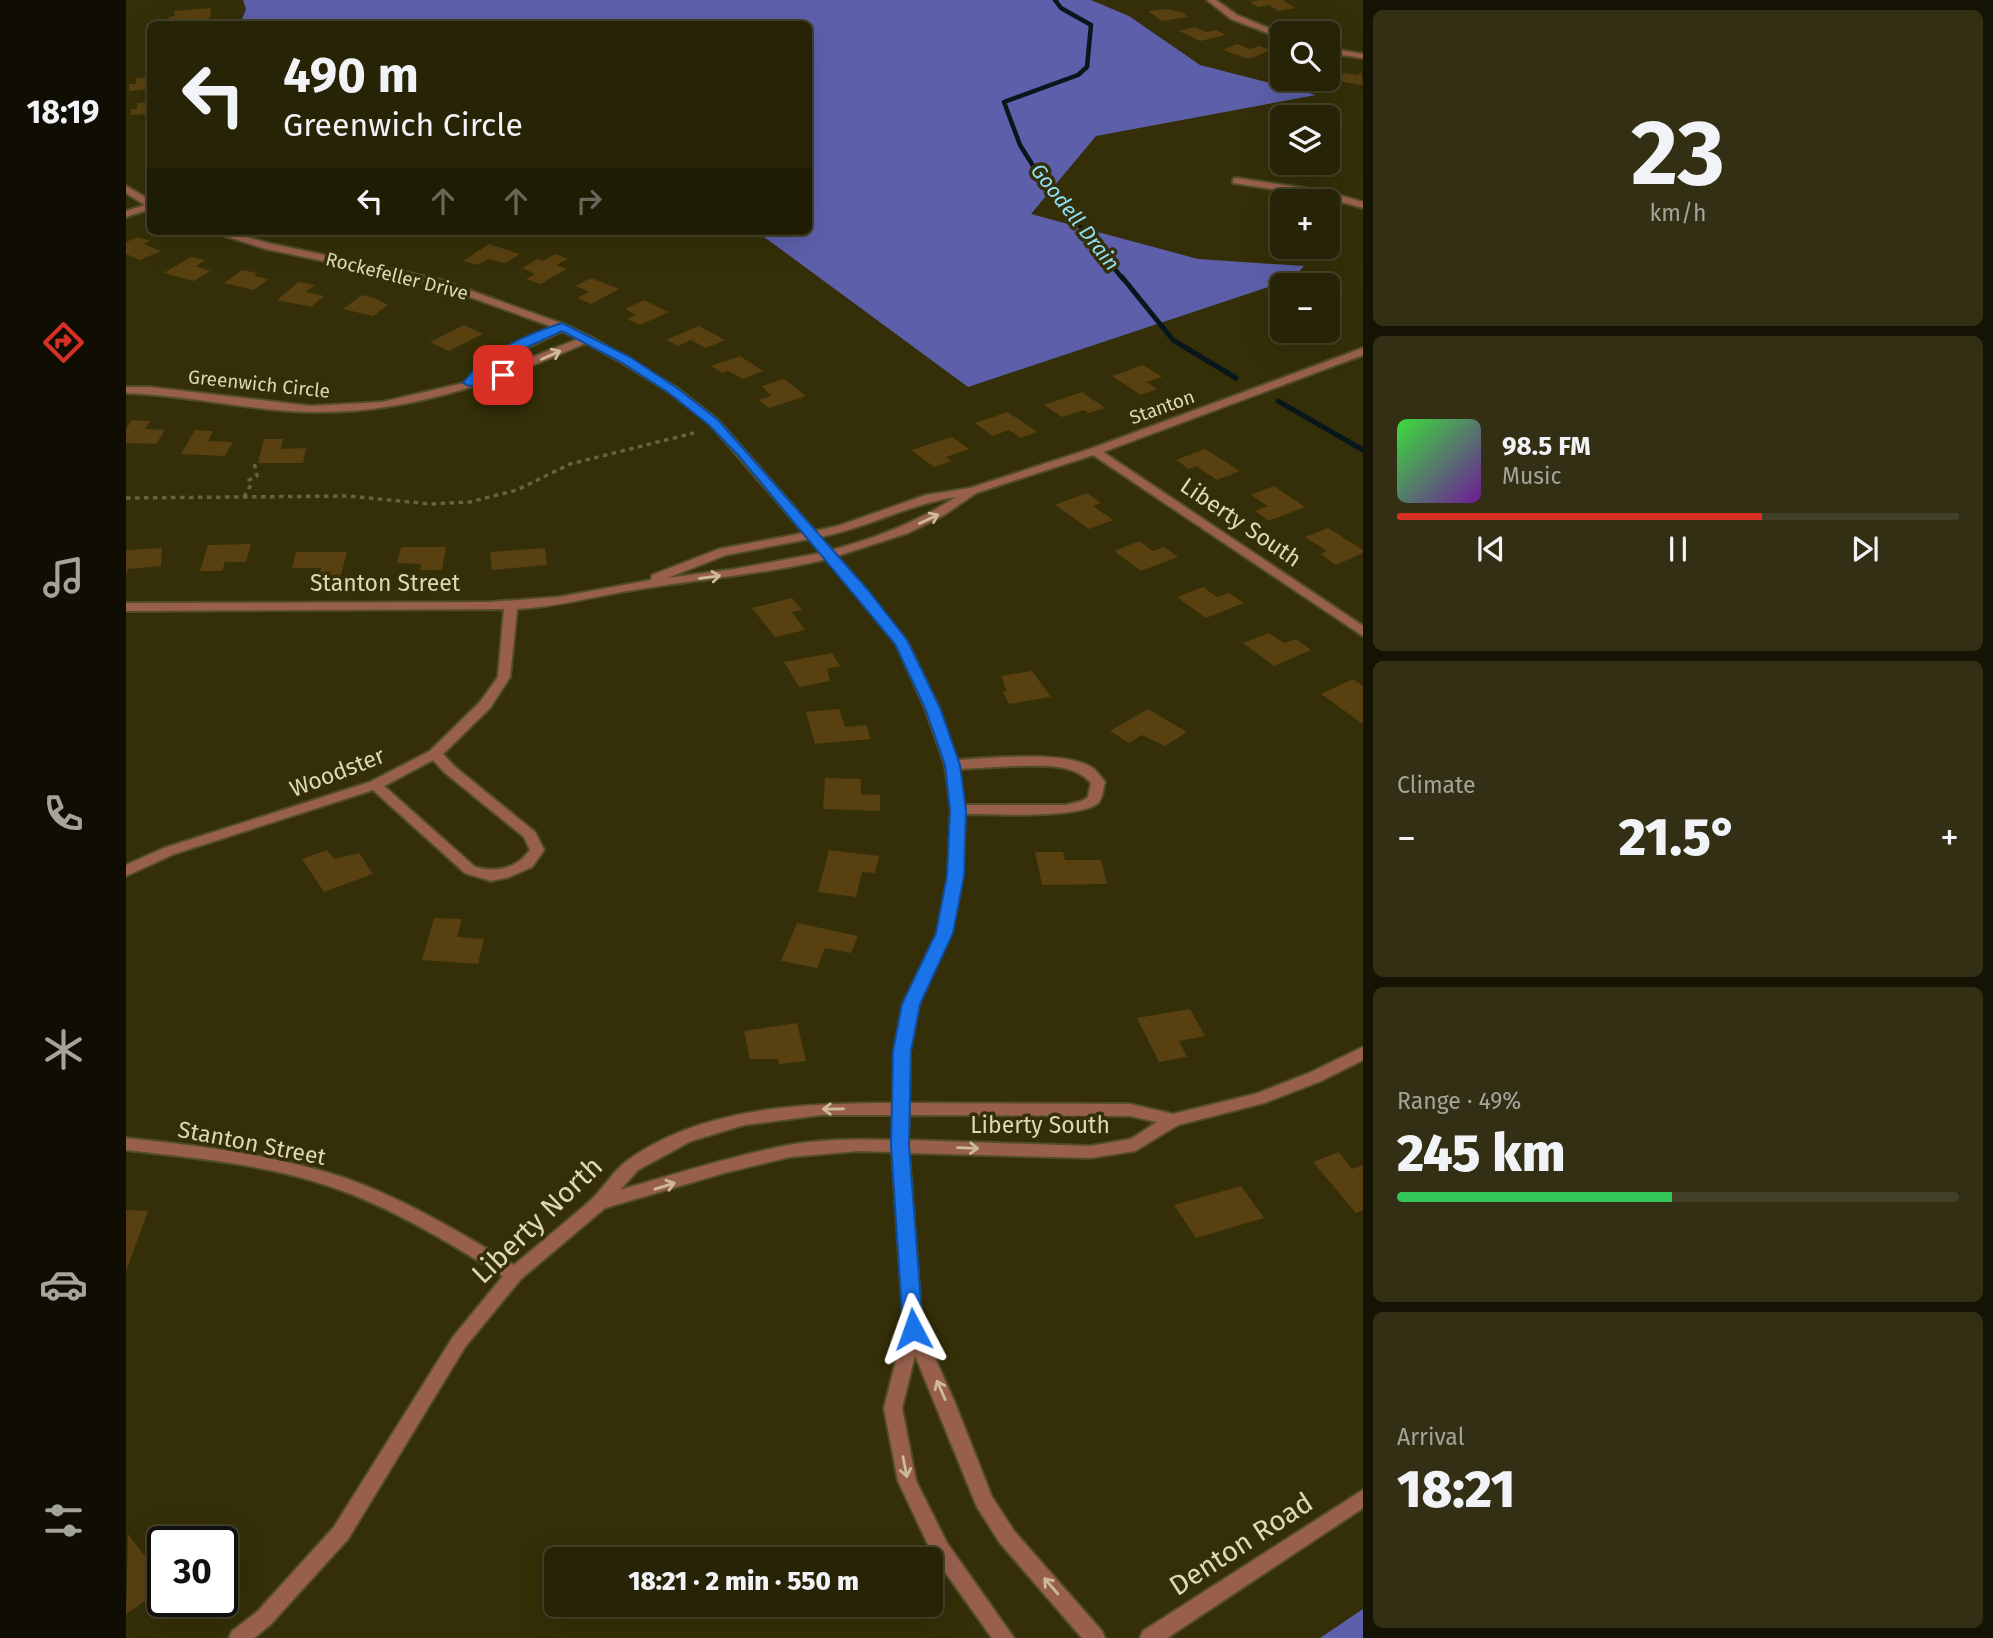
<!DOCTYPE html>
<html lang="en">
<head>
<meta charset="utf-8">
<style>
	:root { --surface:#272306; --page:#332f14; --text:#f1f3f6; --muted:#a4a49b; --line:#434028; --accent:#d93025 }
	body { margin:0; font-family:"Fira Sans",sans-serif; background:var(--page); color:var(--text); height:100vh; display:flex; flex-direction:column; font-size:26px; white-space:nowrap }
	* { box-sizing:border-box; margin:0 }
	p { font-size:23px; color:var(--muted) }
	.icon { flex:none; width:38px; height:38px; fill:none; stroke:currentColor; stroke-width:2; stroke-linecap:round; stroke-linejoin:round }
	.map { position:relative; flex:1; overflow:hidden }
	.sheet { display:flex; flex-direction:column; gap:10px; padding:10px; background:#151303; width:630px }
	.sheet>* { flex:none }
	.banner { position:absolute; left:21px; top:21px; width:665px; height:214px; border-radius:10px; box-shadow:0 7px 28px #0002,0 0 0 2px var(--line); background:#272306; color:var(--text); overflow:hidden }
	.fabs { position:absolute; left:1144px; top:21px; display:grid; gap:14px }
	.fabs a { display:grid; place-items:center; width:70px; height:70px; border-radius:10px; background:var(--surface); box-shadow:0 7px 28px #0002,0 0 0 2px var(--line); font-size:35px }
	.speed { position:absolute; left:21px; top:1526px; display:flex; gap:14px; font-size:35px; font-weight:700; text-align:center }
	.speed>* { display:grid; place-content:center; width:91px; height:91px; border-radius:50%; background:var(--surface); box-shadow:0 7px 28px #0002,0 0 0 2px var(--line); line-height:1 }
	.speed .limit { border:4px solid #111; border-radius:10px; background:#fff; color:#111 }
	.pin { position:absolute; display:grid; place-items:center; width:60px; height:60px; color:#fff; margin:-30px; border-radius:14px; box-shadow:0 4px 10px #0006 }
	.me { position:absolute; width:77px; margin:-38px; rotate:356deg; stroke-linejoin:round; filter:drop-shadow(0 0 5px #0008) }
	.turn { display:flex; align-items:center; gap:24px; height:147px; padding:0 21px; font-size:32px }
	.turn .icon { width:91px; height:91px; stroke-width:2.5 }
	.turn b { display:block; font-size:49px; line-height:60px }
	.lanes { display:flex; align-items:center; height:66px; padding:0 21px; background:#0003; justify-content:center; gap:35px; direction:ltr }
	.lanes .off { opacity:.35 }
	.big { font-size:52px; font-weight:800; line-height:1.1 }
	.sheet .card { flex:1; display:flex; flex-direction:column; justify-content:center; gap:10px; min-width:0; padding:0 24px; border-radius:10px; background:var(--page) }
	.sheet .dial { align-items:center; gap:0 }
	.dial b { font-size:91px; line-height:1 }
	.song { display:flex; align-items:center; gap:21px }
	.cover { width:84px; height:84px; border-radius:10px; background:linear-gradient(135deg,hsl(120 70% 55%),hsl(280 70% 35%)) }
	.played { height:7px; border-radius:4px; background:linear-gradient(90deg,var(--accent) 65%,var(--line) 65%) }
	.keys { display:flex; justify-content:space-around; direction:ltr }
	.heat { display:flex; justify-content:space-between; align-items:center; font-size:38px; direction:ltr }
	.charge { height:10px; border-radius:5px; background:linear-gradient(90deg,#34c759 49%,var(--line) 0) }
	.trip { position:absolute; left:418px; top:1547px; width:399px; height:70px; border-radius:10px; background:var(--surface); box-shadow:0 7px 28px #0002,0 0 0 2px var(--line); font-weight:800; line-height:70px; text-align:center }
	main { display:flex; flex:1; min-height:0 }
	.tabs { display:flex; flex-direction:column; width:126px; justify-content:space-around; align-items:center; background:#100e02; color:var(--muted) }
	.tabs .icon { width:49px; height:49px }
	.tabs .active { color:var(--accent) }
	.tabs b { font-size:32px; color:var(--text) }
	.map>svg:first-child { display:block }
	.forest { fill:#5d5faa }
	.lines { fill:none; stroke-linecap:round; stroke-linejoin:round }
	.stream-far1 { stroke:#07171c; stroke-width:4.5 }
	.stream { stroke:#07171c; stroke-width:5 }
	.building { fill:#584010 }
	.minor-casing { stroke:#524d27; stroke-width:4 }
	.tertiary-casing { stroke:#524d27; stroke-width:4 }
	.path { stroke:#68633d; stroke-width:3.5; stroke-dasharray:4.5 4.5; stroke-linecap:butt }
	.minor { fill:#98604c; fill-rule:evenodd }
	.tertiary { fill:#98604c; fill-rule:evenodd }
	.oneway { stroke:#ccba9b }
	.route { fill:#1a73e8; stroke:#114b97; stroke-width:2 }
	.labels { text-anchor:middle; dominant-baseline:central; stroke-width:7; stroke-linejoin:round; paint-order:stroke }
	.far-street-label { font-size:19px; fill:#ddd8b5; stroke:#342f08 }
	.far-water-label { font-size:21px; font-style:italic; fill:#8ddffa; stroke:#342f08 }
	.street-label { font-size:23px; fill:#ddd8b5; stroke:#342f08 }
	.near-street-label { font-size:28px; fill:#ddd8b5; stroke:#342f08 }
</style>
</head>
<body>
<main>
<nav class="tabs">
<b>18:19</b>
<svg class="icon active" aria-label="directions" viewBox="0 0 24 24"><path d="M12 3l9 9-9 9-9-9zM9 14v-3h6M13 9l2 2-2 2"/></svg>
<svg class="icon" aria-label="music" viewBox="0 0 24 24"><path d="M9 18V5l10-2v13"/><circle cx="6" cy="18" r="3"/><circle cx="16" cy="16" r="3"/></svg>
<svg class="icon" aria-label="phone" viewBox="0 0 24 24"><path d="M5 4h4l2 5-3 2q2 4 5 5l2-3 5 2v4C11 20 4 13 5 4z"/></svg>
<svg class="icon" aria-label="climate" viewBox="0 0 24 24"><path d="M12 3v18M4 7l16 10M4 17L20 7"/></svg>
<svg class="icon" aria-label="car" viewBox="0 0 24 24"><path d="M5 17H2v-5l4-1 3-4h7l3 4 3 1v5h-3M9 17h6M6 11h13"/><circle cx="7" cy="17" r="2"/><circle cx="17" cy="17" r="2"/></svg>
<svg class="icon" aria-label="filters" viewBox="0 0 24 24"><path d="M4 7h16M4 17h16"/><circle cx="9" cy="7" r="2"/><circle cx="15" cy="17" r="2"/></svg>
</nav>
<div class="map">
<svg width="1237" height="1638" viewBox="0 0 1237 1638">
	<rect width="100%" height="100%" fill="#342f08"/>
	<path class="forest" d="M 117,0 L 965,0 L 1003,16 L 1074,65 L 1190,95 L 970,136 L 905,214 L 1072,259 L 1178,266 L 1166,279 L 842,387 L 630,231 L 682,231 L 682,24 L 114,24 L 120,9 Z
		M 1237,1609 L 1237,1638 L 1194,1638 Z"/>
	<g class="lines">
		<path class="stream-far1" d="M 929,0 L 935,8 L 965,25 L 961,67 L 952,75 L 878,102 L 894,145 L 916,180 L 997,279"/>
		<path class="stream" d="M 996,277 L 1047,340 L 1110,378
			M 1152,401 L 1237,450"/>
	</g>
	<path class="building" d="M 1135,0 L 1157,0 L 1169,8 L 1152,11 L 1143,5 L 1132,7 L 1124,2 Z
		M 84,8 L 85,16 L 82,19 L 44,22 L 43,17 L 49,16 L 48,11 Z
		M 1040,9 L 1055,12 L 1062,17 L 1036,21 L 1022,11 Z
		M 1069,27 L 1080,32 L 1090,30 L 1100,35 L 1074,41 L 1053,31 Z
		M 1111,44 L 1124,49 L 1133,46 L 1145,50 L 1123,59 L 1097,50 Z
		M 1235,72 L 1237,85 L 1212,81 L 1218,73 L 1232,75 Z
		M 24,77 L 24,89 L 3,91 L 3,84 L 10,84 L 10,78 Z
		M 24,102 L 24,114 L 4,115 L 5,109 L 11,109 L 11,103 Z
		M 12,237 L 24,241 L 18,244 L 35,251 L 14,260 L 0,254 L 0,242 Z
		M 363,244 L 394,254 L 379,263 L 362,259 L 352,265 L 337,261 Z
		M 429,254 L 442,259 L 430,265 L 441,269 L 414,284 L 400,279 L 409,274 L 396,268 L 411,259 L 417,261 Z
		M 65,257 L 79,260 L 70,266 L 84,271 L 68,281 L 38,273 Z
		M 116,270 L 131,273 L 128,276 L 142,279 L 128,290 L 98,283 Z
		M 465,278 L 493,289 L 465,304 L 451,298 L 463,292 L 449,286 Z
		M 173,282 L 189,285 L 180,292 L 198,296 L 185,307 L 151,300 Z
		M 236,295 L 251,299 L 262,305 L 247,316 L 217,309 Z
		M 518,300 L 543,312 L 514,325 L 501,319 L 510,315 L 499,309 Z
		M 338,325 L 357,334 L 323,351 L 304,342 Z
		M 573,326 L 599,340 L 580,348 L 565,340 L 552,346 L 540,340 Z
		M 614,356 L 637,371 L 617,379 L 602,371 L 596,373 L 585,366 Z
		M 1017,365 L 1036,377 L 1020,382 L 1031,389 L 1015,395 L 986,376 Z
		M 658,379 L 680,396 L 643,408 L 632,400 L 645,396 L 636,386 Z
		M 956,392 L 979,408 L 963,413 L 958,410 L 936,417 L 918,405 Z
		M 882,412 L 911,432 L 895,438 L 883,430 L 866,436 L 849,423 Z
		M 6,420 L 24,421 L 19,429 L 39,430 L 30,444 L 0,443 L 0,429 Z
		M 69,430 L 87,431 L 82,441 L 107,442 L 99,456 L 55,454 Z
		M 826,437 L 843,449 L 820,457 L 826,461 L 808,467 L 785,450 Z
		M 138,439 L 157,439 L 155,449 L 180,448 L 177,463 L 132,463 Z
		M 1079,449 L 1114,471 L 1091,480 L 1070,466 L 1063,469 L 1050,460 Z
		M 1148,486 L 1179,507 L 1143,521 L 1129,511 L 1142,506 L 1125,495 Z
		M 961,493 L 975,503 L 967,506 L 987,520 L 963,529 L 929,505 Z
		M 1202,528 L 1237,550 L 1237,553 L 1210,565 L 1194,554 L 1201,551 L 1179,537 Z
		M 1013,541 L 1027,551 L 1038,547 L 1052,557 L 1015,571 L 988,551 Z
		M 125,544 L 120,562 L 99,562 L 96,571 L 74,571 L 82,545 Z
		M 275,547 L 320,547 L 316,570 L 294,570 L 295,564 L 271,563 Z
		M 36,548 L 35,566 L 2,569 L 0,575 L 0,550 Z
		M 419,548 L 421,565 L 366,570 L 364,552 Z
		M 170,552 L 221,552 L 215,575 L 193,575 L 195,568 L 166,568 Z
		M 1077,587 L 1091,597 L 1103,593 L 1118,603 L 1080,618 L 1051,597 Z
		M 666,598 L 676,610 L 666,612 L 679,630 L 649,637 L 626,608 Z
		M 1143,633 L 1158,643 L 1170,639 L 1185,650 L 1148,666 L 1117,643 Z
		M 706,653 L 714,666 L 701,669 L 704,681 L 673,687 L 658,662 Z
		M 906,671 L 925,697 L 883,704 L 877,692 L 881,691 L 875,676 Z
		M 1227,679 L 1237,686 L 1237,724 L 1195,694 Z
		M 713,709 L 719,727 L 740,725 L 745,739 L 689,744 L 680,712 Z
		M 1022,709 L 1061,732 L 1039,746 L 1016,735 L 1003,743 L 984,731 Z
		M 699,778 L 735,779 L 735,794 L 754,795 L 754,811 L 697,809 Z
		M 201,850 L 208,859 L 233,853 L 247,874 L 198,892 L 176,859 Z
		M 703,850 L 753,856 L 749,873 L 736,872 L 730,897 L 692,892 Z
		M 909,852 L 937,852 L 939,860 L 975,860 L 981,884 L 916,885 Z
		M 308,918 L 336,919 L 331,937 L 358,939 L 352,964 L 296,960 Z
		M 671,923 L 732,936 L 725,953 L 699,948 L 691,968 L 655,961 Z
		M 1064,1009 L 1079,1036 L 1053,1041 L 1061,1057 L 1033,1062 L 1011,1018 Z
		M 671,1023 L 680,1061 L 653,1064 L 652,1059 L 624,1059 L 618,1031 Z
		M 1213,1152 L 1226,1169 L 1237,1165 L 1237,1210 L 1230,1213 L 1187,1162 Z
		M 1115,1186 L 1138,1218 L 1070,1238 L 1048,1205 Z
		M 0,1210 L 22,1211 L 0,1271 Z
		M 2,1534 L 37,1580 L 37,1589 L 0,1614 Z"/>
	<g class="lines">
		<defs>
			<path id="minor" d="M 1081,0 L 1090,0 L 1111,15 L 1157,34 L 1157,39 L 1105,19 Z
				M 1202,48 L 1237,54 L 1237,58 L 1202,53 Z
				M 1110,178 L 1198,191 L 1237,202 L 1237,208 L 1197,197 L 1107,183 L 1107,179 Z
				M 0,186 L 24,200 L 24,209 L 0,217 L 0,211 L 19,205 L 0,193 Z
				M 83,231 L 98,231 L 142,243 L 315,280 L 440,325 L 465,337 L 551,388 L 592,420 L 689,531 L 712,526 L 800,495 L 844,488 L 964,449 L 1237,348 L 1237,355 L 977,452 L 1237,626 L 1237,636 L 967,455 L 850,493 L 818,515 L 782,533 L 711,556 L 782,643 L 813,708 L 831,760 C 862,758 944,750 968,769 C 972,773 976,778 979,782 C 977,789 977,798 972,803 C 954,819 865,814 839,814 L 836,876 L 825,933 L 793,1004 L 784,1051 L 783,1103 L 1004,1104 L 1047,1114 L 1129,1094 L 1183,1073 L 1237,1047 L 1237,1060 L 1195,1081 L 1138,1103 L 1052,1125 L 1009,1151 L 964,1158 L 783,1153 L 796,1329 L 829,1403 L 866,1497 L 888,1531 L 976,1631 L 979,1638 L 956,1638 L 874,1543 L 851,1507 L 789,1355 L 776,1408 L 790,1481 L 821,1543 L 888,1638 L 866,1638 L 807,1555 L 772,1481 L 758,1408 L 778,1329 L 766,1152 L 732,1151 L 664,1157 L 598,1173 L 479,1208 L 395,1279 L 339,1347 L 222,1539 L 145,1624 L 128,1638 L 103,1638 L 106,1631 L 131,1612 L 208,1527 L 327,1337 L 377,1276 C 322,1242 267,1208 206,1187 C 140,1164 69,1158 0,1150 L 0,1138 C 73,1146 146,1154 216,1177 C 277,1198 333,1232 388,1265 C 414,1243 440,1222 465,1200 C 478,1188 487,1171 501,1161 C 575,1107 679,1103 767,1103 L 768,1051 L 777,1004 L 811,933 L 822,876 L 825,810 L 819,765 L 799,708 L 770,644 L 701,559 C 639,574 576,579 514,589 C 472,595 433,607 391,609 L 384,677 L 364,708 L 317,754 L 328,766 L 409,832 L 418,850 L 406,867 L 383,877 L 365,881 L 339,873 L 247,790 L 48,854 L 0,876 L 0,865 L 38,848 L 244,782 L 304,751 L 354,702 L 372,677 L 378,609 L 0,611 L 0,603 L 364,602 L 433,597 L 525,580 L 526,575 L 593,549 L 678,533 L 584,424 L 543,392 L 495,362 L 460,343 C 373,381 282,414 186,412 C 124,411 63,395 0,393 L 0,387 L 23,387 L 185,406 L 256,402 L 338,383 L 349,371 L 371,354 L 427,327 L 308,284 L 140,249 ZM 436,331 L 452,339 L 354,378 L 378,359 ZM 830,497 C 792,522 750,538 706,550 L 694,537 C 741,528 783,504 830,497 ZM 683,539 L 695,553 L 609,569 L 541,578 L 600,555 ZM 307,760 L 318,772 L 398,837 L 404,850 C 390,869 371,873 349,867 L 258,786 ZM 889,766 C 914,766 947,762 965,783 L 962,797 L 956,801 L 940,805 L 838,805 L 833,769 ZM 695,1115 L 767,1115 L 766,1140 C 732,1139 696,1139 663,1145 C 606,1156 550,1174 494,1190 L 512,1170 L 565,1141 L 618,1125 ZM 783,1115 L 1004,1116 L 1031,1122 L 1005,1139 L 964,1146 L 782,1140 Z"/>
			<path id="tertiary" d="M 1237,1490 L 1237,1508 L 1041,1638 L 1014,1638 L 1017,1631 Z"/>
		</defs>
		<use href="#minor" class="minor-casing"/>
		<use href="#tertiary" class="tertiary-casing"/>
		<path class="path" d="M 118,497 L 125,485 L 123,480 L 131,476 L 128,462
			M 0,498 L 222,496 L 305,504 L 344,502 L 391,490 L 444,464 L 568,433"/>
		<use href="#minor" class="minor"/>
		<use href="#tertiary" class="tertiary"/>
	</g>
	<defs><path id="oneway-shaft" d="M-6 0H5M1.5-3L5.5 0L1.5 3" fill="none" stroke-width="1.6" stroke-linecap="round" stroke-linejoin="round" transform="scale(1.75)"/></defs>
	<g class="oneway">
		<use href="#oneway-shaft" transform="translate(425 355) rotate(-24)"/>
		<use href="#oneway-shaft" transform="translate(803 519) rotate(-25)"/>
		<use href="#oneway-shaft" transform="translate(584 577) rotate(-7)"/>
		<use href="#oneway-shaft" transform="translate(707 1109) rotate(179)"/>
		<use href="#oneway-shaft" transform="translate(842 1148) rotate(2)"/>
		<use href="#oneway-shaft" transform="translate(539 1186) rotate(-17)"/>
		<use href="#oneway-shaft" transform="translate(815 1390) rotate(-114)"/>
		<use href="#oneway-shaft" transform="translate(779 1467) rotate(79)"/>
		<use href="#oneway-shaft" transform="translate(925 1586) rotate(-131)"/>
	</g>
	<path class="route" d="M 436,323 L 504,357 L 551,388 L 592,420 L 742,590 L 781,640 L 814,708 L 834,765 L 840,810 L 838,876 L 827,933 L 794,1004 L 785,1051 L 783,1145 L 797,1329 L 794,1335 L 780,1335 L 777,1329 L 765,1145 L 767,1051 L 776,1004 L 810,933 L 821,876 L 824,810 L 819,765 L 799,708 L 769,644 L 612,455 L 583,425 L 543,393 L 495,362 L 436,331 L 379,357 L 354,376 L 377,371 L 383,375 L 381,378 L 343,386 L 337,383 C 359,353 401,334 436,323 Z"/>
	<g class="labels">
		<g class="far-street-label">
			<text transform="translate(271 276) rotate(14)">Rockefeller Drive</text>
			<text transform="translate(133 384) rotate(6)">Greenwich Circle</text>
			<text transform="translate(1036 407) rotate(-20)">Stanton</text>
		</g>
		<g class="far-water-label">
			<text transform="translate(949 217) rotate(52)">Goodell Drain</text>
		</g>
		<g class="street-label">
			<text transform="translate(1115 522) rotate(34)">Liberty South</text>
			<text x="259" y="583">Stanton Street</text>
			<text transform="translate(211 772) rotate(-21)">Woodster</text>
			<text x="914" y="1125">Liberty South</text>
			<text transform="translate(126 1143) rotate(11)">Stanton Street</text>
		</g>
		<g class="near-street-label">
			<text transform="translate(411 1220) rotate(-44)">Liberty North</text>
			<text transform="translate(1115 1544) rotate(-33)">Denton Road</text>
		</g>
	</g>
</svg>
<div class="fabs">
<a><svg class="icon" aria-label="search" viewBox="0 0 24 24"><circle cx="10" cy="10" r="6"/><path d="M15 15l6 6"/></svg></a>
<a><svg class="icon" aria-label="layers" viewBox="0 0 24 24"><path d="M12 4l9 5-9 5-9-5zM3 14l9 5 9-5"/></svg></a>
<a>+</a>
<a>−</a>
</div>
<div class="speed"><div class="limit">30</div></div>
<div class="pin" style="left:377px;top:375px;background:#d93025"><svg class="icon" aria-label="arrive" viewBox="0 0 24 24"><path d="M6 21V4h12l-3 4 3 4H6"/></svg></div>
<svg class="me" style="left:787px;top:1329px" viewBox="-20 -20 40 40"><path d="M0-17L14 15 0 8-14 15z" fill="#1a73e8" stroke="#fff" stroke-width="4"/></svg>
<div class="trip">18:21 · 2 min · 550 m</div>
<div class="banner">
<div class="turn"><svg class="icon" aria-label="left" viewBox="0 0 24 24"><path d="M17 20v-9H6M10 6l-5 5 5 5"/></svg><div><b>490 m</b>Greenwich Circle</div></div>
<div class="lanes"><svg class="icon" aria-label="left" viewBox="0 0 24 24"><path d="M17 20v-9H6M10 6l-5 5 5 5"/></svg><svg class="icon off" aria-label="ahead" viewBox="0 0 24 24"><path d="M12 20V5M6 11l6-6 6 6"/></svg><svg class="icon off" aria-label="ahead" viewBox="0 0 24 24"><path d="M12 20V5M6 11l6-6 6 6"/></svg><svg class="icon off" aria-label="right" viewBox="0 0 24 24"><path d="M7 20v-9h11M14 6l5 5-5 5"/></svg></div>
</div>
</div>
<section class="sheet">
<div class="card dial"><b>23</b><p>km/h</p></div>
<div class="card">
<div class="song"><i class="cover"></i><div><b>98.5 FM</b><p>Music</p></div></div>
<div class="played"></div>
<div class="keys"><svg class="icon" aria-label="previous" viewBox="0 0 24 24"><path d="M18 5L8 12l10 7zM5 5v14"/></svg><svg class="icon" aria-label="pause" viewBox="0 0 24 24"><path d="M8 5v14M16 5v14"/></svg><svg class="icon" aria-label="next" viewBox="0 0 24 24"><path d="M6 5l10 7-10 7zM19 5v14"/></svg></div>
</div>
<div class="card"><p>Climate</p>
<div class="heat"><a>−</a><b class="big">21.5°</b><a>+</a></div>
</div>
<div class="card"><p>Range · 49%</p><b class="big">245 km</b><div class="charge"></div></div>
<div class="card"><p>Arrival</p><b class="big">18:21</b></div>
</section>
</main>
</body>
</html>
